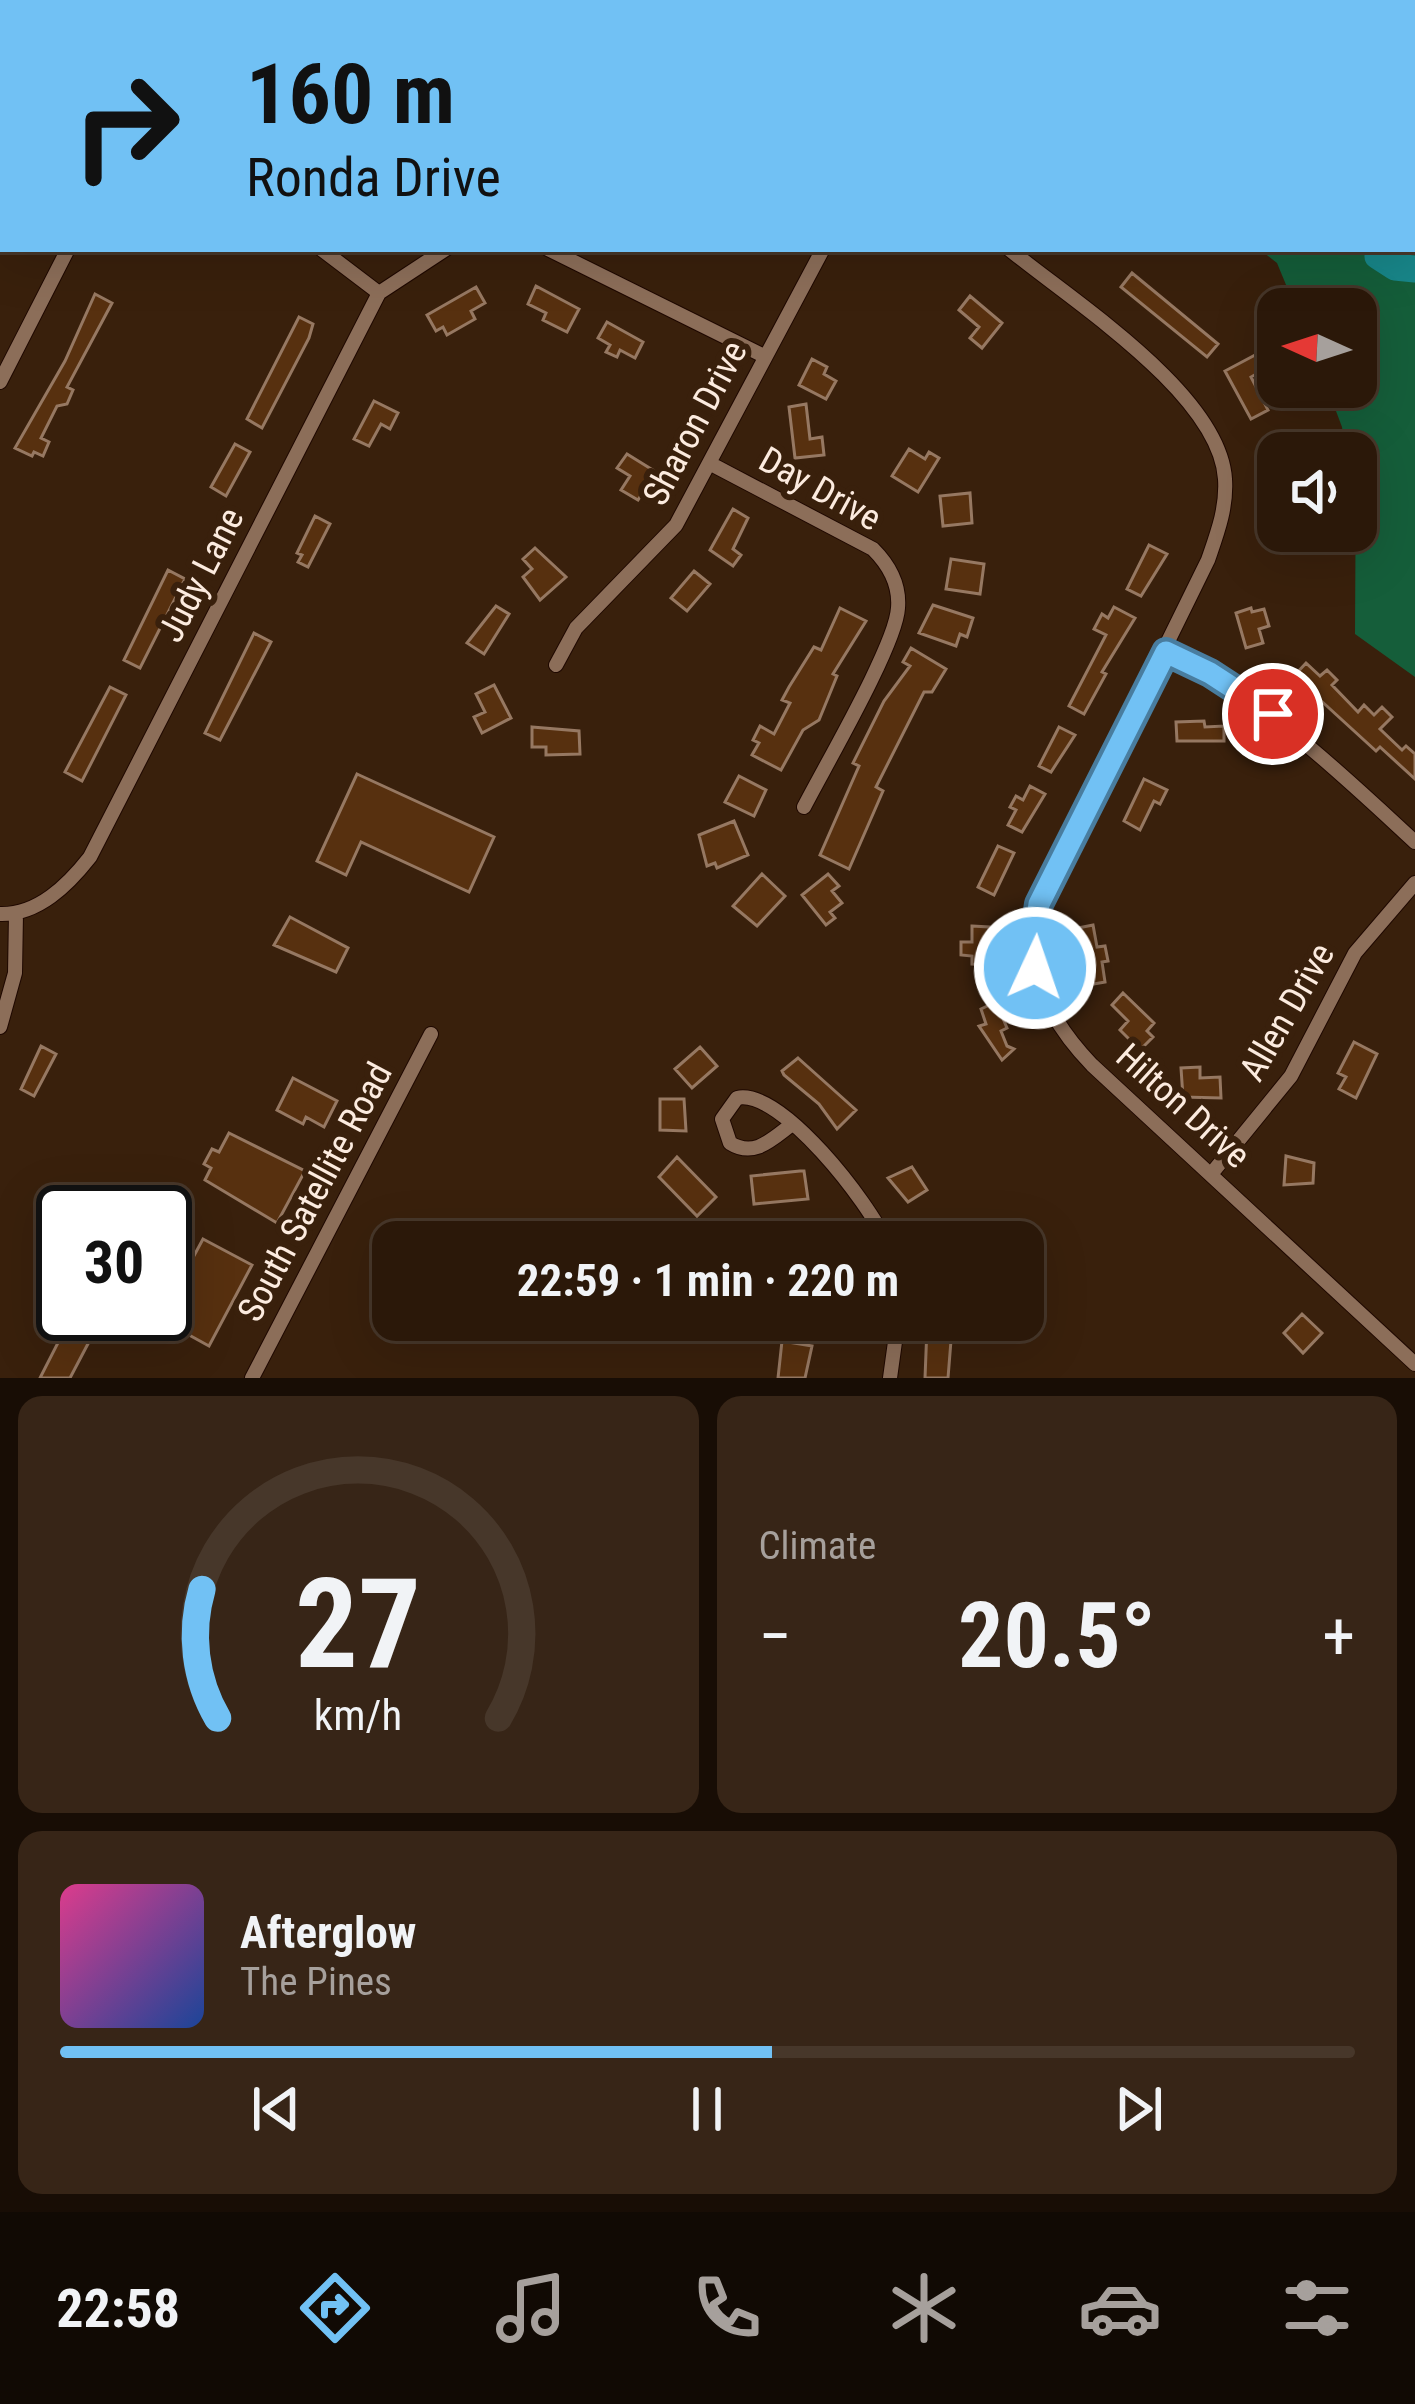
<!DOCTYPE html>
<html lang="en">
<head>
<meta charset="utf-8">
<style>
	:root { --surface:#2b1809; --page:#372517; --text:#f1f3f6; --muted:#a6a09c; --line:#47372a; --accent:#71c1f4 }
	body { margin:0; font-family:"Roboto Condensed",sans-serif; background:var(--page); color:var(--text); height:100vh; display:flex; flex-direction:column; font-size:45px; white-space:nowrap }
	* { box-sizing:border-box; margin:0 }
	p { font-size:39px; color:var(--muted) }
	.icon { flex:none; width:66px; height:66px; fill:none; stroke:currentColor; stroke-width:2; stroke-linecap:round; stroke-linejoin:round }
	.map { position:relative; height:1378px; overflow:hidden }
	.sheet { display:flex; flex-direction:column; gap:18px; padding:18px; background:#180d05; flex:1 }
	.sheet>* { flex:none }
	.hud { position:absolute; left:0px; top:0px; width:1416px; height:252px; box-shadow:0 12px 48px #0002,0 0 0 3px var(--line); background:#71c1f4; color:#111; overflow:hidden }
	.needle { width:78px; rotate:273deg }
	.buttons { position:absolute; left:1257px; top:288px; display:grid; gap:24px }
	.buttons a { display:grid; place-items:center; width:120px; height:120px; border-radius:24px; background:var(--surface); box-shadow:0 12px 48px #0002,0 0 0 3px var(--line); font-size:60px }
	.speed { position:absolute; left:36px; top:1185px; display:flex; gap:24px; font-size:60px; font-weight:700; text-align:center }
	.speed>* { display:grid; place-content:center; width:156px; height:156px; border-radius:50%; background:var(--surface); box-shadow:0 12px 48px #0002,0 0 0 3px var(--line); line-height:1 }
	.speed .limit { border:6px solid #111; border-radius:18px; background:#fff; color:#111 }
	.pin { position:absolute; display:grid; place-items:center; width:102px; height:102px; color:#fff; margin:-51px; border:6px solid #fff; border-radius:50%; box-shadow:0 3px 12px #0007 }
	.me { position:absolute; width:132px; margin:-66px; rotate:3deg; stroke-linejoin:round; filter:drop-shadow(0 0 9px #0008) }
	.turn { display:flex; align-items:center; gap:42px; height:252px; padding:0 48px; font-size:54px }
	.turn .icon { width:156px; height:156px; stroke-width:2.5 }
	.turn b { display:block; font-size:84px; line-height:102px }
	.big { font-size:90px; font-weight:700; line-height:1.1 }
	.sheet .widget { flex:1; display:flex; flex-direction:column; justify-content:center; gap:18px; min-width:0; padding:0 42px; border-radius:24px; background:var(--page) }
	.sheet .dial { align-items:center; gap:0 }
	.dial svg { height:312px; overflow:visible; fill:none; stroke:var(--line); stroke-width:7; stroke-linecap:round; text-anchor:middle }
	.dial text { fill:var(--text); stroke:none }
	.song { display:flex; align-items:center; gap:36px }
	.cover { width:144px; height:144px; border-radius:18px; background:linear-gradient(135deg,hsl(330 70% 55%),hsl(220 70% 35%)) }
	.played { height:12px; border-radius:6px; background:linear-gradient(90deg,var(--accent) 55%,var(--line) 55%) }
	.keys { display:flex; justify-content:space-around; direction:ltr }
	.heat { display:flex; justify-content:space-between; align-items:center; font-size:66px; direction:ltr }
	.sheet .tiles { flex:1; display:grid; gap:18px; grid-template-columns:1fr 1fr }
	.widget:last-child { grid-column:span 2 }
	.trip { position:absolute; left:372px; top:1221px; width:672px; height:120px; border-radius:24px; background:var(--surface); box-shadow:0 12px 48px #0002,0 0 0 3px var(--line); font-weight:700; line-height:120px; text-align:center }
	.dock { display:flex; height:192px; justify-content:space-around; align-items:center; background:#110a04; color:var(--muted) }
	.dock .icon { width:84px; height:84px }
	.dock .active { color:var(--accent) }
	.dock b { font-size:54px; color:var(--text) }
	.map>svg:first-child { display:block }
	.forest { fill:#155e3a }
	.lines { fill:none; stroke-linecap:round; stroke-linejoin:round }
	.river { stroke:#188689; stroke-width:27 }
	.building { fill:#57300f; stroke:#967862; stroke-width:3 }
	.minor-casing { stroke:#1f0800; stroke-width:16 }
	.minor { stroke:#8c6e59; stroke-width:14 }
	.route-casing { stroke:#497d9f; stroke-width:30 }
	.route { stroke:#71c1f4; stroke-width:21 }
	.labels { text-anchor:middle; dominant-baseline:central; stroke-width:12; stroke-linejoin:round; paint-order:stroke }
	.street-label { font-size:36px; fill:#fcebdf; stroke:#39200c }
</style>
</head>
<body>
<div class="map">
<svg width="1415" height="1378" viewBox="0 0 1415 1378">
	<rect width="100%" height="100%" fill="#39200c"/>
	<path class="forest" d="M 1413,144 L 1415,147 L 1415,677 L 1355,634 L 1356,453 L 1345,453 L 1342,427 L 1327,387 L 1356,387 L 1356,309 L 1296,309 L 1277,263 L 1259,249 L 1413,249 Z"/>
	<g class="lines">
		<path class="river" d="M 1164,3 L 1165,0
			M 1379,249 L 1378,256 L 1395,267 L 1415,269"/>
	</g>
	<path class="building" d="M 1132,273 L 1218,344 L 1207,357 L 1121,287 Z
		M 536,286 L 579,309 L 567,332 L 543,320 L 546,313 L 528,304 Z
		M 476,287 L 485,303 L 471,311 L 475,319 L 447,335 L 443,327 L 436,331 L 427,315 Z
		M 95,294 L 112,303 L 67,387 L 73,390 L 67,404 L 57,406 L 41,438 L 49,442 L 43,456 L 34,452 L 32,456 L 15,448 L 65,361 Z
		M 970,296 L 1002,323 L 982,348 L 970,338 L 979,327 L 959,310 Z
		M 299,317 L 313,324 L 309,338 L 262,428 L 247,419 Z
		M 607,322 L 643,342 L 635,358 L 620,350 L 617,357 L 606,352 L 610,345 L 598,338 Z
		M 1257,354 L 1265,369 L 1251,377 L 1268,410 L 1251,419 L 1225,371 Z
		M 812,359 L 827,367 L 824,374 L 836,381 L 826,399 L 799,385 Z
		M 374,401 L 398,413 L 390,429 L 381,424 L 369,446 L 354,439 Z
		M 806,404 L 810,439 L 822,437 L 824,455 L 795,458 L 789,407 Z
		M 235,444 L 250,452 L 226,496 L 211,487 Z
		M 909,449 L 925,459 L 929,452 L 939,458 L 918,492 L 892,476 Z
		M 627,454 L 656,472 L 638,500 L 621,490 L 630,476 L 617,468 Z
		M 970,493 L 972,523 L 943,526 L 940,496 Z
		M 733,509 L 748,518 L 733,549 L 741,555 L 733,566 L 710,550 Z
		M 315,516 L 330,524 L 308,567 L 298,562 L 302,555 L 297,553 Z
		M 1149,545 L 1167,554 L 1141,596 L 1127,589 Z
		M 535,548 L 566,577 L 540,600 L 523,577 L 532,569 L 523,559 Z
		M 951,559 L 984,564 L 980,594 L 946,589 Z
		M 168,570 L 185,579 L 140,668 L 124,660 Z
		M 694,571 L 710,584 L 687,611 L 671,598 Z
		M 933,605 L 973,618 L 967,637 L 960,634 L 956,646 L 919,633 Z
		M 496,606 L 509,614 L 484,654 L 467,643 Z
		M 1114,607 L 1135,618 L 1102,672 L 1106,674 L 1084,714 L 1069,706 L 1106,635 L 1094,629 L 1102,614 L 1108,618 Z
		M 840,608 L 866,621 L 833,674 L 837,676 L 819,720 L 803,730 L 781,770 L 752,755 L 759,743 L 753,740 L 760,726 L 774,734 L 790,703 L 782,700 L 789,687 L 814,647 L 821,650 Z
		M 1251,608 L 1252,612 L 1264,609 L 1269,626 L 1259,629 L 1263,643 L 1246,648 L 1236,613 Z
		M 254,633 L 271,642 L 220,740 L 205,733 Z
		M 911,648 L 946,669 L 932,692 L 924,692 L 876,787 L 883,791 L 849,869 L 820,855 L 859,766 L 853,763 L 884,701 L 910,666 L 903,662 Z
		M 1306,663 L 1320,676 L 1327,670 L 1337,680 L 1332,685 L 1358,712 L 1364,705 L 1374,715 L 1382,707 L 1392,717 L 1380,729 L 1402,750 L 1406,746 L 1415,754 L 1415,779 L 1380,747 L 1376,751 L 1294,676 Z
		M 494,685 L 511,718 L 482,733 L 474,717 L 485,712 L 476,694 Z
		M 110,687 L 126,695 L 82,781 L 65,772 Z
		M 1204,721 L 1205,727 L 1224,726 L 1224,741 L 1177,741 L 1176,722 Z
		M 532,727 L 579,731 L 580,754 L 546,755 L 546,747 L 532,747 Z
		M 1059,727 L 1075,735 L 1051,772 L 1039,766 Z
		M 357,774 L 494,837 L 469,892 L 361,842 L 346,875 L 317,861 Z
		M 739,776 L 766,790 L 754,816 L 725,802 Z
		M 1144,779 L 1167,790 L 1160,804 L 1154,801 L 1140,830 L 1124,821 Z
		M 1030,786 L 1045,794 L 1022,832 L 1008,825 L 1016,810 L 1010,807 L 1016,796 L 1023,800 Z
		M 734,821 L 748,855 L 717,868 L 715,863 L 707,866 L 699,835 Z
		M 998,846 L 1014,853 L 994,895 L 978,887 Z
		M 762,874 L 785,896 L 757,926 L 733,906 Z
		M 828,874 L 839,886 L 832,891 L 842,903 L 830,912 L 835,918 L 826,925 L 802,895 Z
		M 290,917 L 348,948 L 336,972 L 274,945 Z
		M 1093,925 L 1097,947 L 1105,946 L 1108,961 L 1102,962 L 1105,982 L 1088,985 L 1078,928 Z
		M 972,926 L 989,927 L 988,965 L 972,964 L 972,956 L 961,955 L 961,942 L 972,942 Z
		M 1123,993 L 1154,1023 L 1147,1031 L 1153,1037 L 1140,1050 L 1120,1030 L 1128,1021 L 1112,1005 Z
		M 996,1002 L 1007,1028 L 1001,1031 L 1007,1046 L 1014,1049 L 1002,1060 L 979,1026 L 986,1024 L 981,1009 Z
		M 1354,1042 L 1377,1054 L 1356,1098 L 1339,1089 L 1346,1077 L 1338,1073 Z
		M 41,1046 L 56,1054 L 34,1096 L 21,1089 Z
		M 700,1047 L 717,1066 L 692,1088 L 675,1069 Z
		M 798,1058 L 856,1110 L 837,1129 L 819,1104 L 784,1075 L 782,1071 Z
		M 1200,1067 L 1200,1078 L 1220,1077 L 1221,1098 L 1183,1097 L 1181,1068 Z
		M 293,1078 L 337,1101 L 324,1127 L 306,1117 L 303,1124 L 277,1110 Z
		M 660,1099 L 684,1099 L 686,1131 L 660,1130 Z
		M 229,1133 L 305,1171 L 277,1223 L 205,1180 L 211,1168 L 204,1164 L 212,1149 L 219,1152 Z
		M 1286,1156 L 1314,1163 L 1313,1183 L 1284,1185 Z
		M 677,1157 L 716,1197 L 697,1216 L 659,1177 Z
		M 912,1167 L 927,1190 L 908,1202 L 888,1178 Z
		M 800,1171 L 804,1171 L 808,1199 L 754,1204 L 751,1176 Z
		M 203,1239 L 252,1265 L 209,1346 L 160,1319 Z
		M 1302,1314 L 1322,1333 L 1303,1353 L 1284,1333 Z
		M 816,1320 L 871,1320 L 868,1342 L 813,1334 Z
		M 67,1325 L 91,1338 L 70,1378 L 40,1378 Z
		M 927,1327 L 952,1328 L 948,1378 L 925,1378 Z
		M 782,1341 L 812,1346 L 805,1378 L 778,1378 Z"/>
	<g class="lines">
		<defs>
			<path id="minor" d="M 707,0 L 711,3
				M 0,11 L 3,13
				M 321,249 L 379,293
				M 548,249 L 764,356
				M 1009,249 C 1072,301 1220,394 1225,479 C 1227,508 1217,534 1208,560 L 1039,904 C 1025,971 1046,1017 1092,1065 L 1415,1364
				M 0,382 L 68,249
				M 711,464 L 873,549 C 889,565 900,584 898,608 C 896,645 825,766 804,807
				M 1166,652 C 1263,698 1337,770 1415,842
				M 556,665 L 576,628 L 676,525 L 823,249
				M 0,914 C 38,915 68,885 90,857 L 379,293 L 446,249
				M 0,1027 L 15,973 L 16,914
				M 791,1125 C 771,1140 754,1158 730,1143 L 722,1119 L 737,1098 C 781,1088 870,1204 886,1242
				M 1212,1173 L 1291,1076 L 1355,953 L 1415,883
				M 252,1378 L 431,1034
				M 890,1378 L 898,1320"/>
		</defs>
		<use href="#minor" class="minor-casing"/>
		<use href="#minor" class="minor"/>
	</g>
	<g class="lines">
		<defs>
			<path id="route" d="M 1035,968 L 1033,944 L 1039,904 L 1166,652 L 1210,673 L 1273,714"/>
		</defs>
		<use href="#route" class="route-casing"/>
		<use href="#route" class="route"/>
	</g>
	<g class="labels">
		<g class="street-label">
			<text transform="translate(695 423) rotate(-62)">Sharon Drive</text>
			<text transform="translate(820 489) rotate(29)">Day Drive</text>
			<text transform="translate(201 575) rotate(-63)">Judy Lane</text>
			<text transform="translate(1287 1012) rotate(-60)">Allen Drive</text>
			<text transform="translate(1183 1106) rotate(42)">Hilton Drive</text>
			<text transform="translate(315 1192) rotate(-62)">South Satellite Road</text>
		</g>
	</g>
</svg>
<div class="buttons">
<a><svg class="needle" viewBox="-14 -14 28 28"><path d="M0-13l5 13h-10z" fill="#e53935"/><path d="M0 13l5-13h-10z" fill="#a6a09c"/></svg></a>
<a><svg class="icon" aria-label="sound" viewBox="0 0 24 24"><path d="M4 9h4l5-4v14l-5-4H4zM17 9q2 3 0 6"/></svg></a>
</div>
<div class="speed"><div class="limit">30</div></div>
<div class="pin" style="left:1273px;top:714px;background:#d93025"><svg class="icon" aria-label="arrive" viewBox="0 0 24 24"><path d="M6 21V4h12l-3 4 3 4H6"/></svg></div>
<svg class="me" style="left:1035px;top:968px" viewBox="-20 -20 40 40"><circle r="17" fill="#71c1f4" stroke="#fff" stroke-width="3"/><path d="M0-11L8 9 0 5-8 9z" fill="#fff"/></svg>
<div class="trip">22:59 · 1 min · 220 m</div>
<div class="hud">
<div class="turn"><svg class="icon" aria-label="right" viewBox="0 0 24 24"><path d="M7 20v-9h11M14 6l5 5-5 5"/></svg><div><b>160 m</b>Ronda Drive</div></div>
</div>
</div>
<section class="sheet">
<div class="tiles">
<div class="widget dial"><svg viewBox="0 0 100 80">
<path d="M14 69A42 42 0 1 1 86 69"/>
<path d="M14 69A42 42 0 0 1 10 36" stroke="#71c1f4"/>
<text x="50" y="56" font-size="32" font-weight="700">27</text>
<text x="50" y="72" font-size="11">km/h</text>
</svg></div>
<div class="widget"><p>Climate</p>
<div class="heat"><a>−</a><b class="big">20.5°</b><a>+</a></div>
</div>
<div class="widget">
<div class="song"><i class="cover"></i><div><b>Afterglow</b><p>The Pines</p></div></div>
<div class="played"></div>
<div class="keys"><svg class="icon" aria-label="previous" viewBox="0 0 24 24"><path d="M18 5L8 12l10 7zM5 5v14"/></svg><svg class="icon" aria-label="pause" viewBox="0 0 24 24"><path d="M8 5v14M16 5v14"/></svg><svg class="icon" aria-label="next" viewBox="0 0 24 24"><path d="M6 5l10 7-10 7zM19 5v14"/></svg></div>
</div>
</div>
</section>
<nav class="dock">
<b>22:58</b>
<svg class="icon active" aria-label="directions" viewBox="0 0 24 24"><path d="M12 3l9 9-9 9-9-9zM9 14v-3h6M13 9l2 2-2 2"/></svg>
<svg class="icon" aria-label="music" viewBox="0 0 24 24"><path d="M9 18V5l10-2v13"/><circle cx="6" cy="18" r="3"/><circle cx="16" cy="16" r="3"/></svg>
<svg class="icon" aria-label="phone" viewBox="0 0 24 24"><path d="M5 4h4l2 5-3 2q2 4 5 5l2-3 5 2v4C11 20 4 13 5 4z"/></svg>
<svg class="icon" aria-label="climate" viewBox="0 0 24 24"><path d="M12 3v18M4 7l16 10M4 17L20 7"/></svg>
<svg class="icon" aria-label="car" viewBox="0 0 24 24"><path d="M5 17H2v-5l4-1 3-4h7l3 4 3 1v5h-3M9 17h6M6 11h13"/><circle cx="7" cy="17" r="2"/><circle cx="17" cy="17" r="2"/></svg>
<svg class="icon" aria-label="filters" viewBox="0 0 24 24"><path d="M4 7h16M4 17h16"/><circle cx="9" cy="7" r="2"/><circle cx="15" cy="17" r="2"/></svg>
</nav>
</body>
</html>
